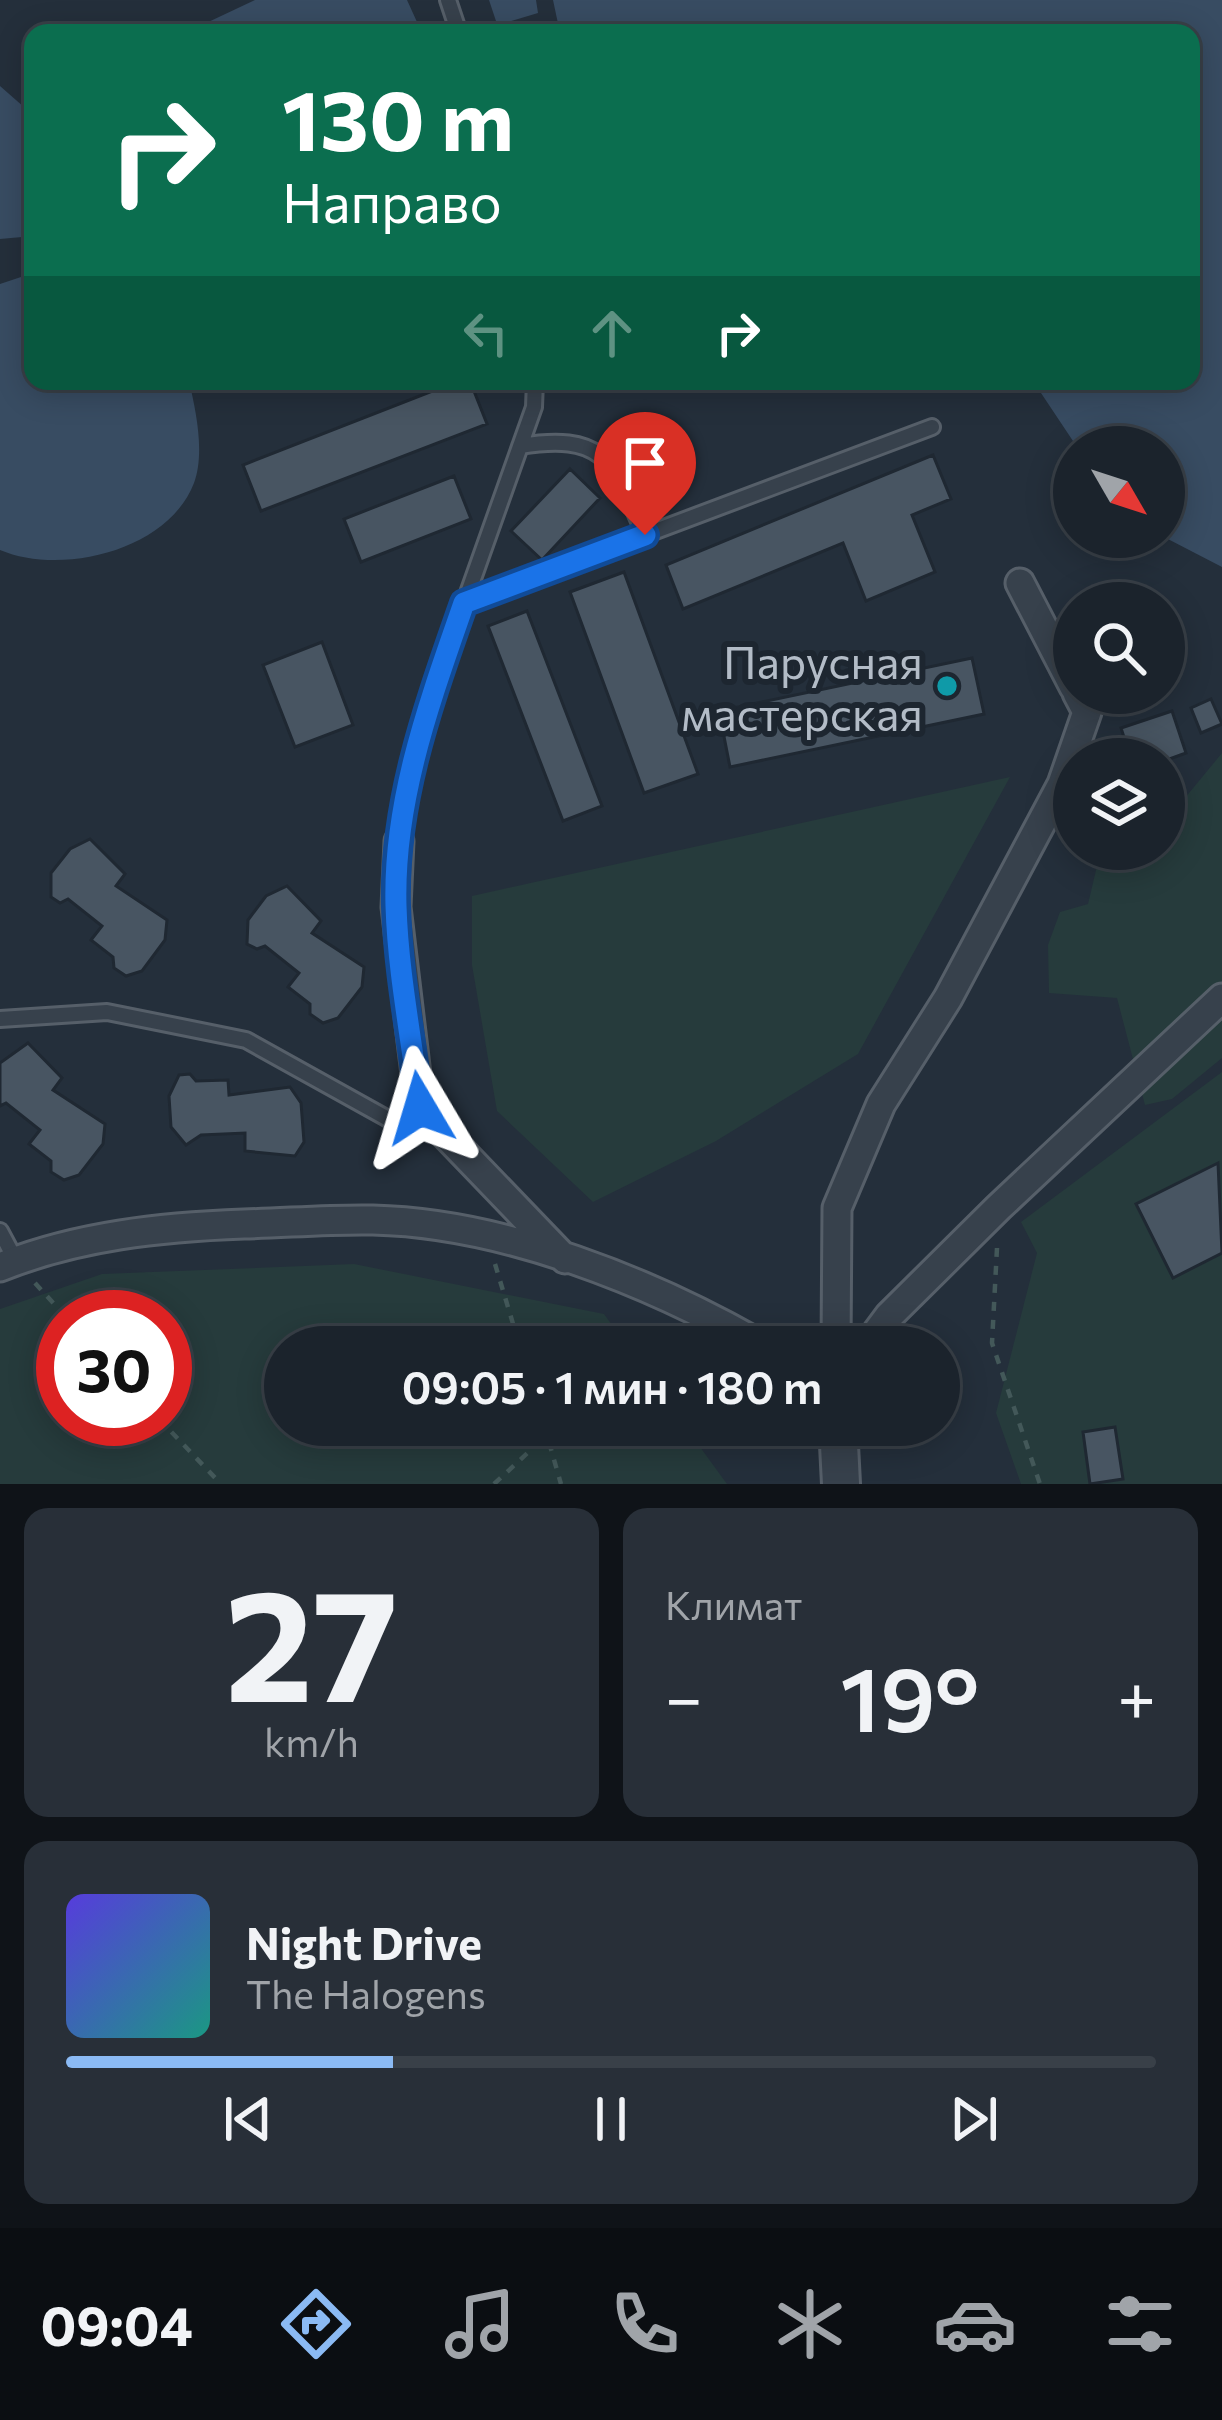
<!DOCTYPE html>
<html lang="ru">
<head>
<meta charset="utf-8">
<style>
	:root { --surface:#1b232c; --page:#282f38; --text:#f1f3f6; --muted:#a0a4a9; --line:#394048; --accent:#8bbaf4 }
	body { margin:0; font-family:Commissioner,sans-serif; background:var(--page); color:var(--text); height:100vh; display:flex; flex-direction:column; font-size:45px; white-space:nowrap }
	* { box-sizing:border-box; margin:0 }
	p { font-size:39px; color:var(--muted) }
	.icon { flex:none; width:66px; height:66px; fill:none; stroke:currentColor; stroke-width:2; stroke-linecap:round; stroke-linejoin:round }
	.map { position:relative; height:1484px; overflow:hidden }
	.sheet { display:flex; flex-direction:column; gap:24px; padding:24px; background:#0f1318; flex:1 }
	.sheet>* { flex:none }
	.banner { position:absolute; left:24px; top:24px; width:1176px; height:366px; border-radius:24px; box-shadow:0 6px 30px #0003,0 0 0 3px var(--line); background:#0b6e4f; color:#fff; overflow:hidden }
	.needle { width:78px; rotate:129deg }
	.controls { position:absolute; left:1053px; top:426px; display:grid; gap:24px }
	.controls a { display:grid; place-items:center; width:132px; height:132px; border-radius:50%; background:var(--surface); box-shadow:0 6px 30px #0003,0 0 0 3px var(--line); font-size:60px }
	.speed { position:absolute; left:36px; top:1290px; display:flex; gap:24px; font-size:60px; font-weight:700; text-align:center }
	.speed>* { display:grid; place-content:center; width:156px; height:156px; border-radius:50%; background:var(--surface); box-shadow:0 6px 30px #0003,0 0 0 3px var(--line); line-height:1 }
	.speed .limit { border:18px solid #d22; background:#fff; color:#111 }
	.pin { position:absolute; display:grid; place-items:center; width:102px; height:102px; color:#fff; margin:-123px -51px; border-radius:50% 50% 50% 0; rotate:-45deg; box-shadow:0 0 12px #0007 }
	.pin .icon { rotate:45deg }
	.me { position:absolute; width:132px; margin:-66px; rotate:353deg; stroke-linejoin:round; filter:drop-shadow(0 0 9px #0008) }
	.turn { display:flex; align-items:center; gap:42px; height:252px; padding:0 60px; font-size:54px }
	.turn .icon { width:156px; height:156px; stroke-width:2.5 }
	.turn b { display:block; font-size:84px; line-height:102px }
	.lanes { display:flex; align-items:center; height:114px; padding:0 60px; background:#0003; justify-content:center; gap:60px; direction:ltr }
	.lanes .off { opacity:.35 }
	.big { font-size:90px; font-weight:600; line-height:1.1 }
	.sheet .widget { flex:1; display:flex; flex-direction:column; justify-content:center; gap:18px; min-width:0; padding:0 42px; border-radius:24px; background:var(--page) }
	.sheet .dial { align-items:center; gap:0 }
	.dial b { font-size:156px; line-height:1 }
	.song { display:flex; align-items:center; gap:36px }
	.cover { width:144px; height:144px; border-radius:18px; background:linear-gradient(135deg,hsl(250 70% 55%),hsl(170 70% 35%)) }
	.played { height:12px; border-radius:6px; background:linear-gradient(90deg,var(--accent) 30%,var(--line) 30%) }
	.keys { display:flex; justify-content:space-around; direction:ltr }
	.heat { display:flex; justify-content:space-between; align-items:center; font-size:66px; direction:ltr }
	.sheet .tiles { flex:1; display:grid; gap:24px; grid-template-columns:1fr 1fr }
	.widget:last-child { grid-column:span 2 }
	.trip { position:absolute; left:264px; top:1326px; width:696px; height:120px; border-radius:60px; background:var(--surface); box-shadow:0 6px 30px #0003,0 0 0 3px var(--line); font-weight:600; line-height:120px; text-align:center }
	.tabs { display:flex; height:192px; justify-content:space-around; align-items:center; background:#0b0e12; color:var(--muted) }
	.tabs .icon { width:84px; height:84px }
	.tabs .on { color:var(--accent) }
	.tabs b { font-size:54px; color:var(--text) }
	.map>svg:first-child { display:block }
	.green { fill:#263b3c; fill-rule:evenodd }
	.water { fill:#384c62 }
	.pier { fill:#242f3b }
	.building { fill:#485562; stroke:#1f2832; stroke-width:3 }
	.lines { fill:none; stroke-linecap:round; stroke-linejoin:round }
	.service-casing { stroke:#565f69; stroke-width:20 }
	.minor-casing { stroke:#565f69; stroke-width:33 }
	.tertiary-casing { stroke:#565f69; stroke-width:42 }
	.path { stroke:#435859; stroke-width:4.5; stroke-dasharray:9 9; stroke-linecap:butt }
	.service { stroke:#37414c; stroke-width:14 }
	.minor { stroke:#37414c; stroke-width:27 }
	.tertiary { stroke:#37414c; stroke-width:36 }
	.route-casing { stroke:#114b97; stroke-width:30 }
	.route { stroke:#1a73e8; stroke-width:21 }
	.culture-dot { fill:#0f9aa8; stroke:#1d2630; stroke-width:4.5 }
	.labels { text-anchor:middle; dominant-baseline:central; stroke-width:12; stroke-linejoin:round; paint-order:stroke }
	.poi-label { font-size:45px; fill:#b3bcc7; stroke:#1d2630; text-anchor:end }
</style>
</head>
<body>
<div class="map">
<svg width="1222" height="1484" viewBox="0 0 1222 1484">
	<rect width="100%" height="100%" fill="#242f3b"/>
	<path class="green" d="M 1222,753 L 1222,1058 L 1172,1099 L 1145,1105 L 1117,998 L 1049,993 L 1048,945 L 1060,912 L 1088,904 L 1101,849 L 1164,849 L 1164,806 L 1180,804 Z
		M 1010,777 L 858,1054 L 716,1141 L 593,1202 L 497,1111 L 472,965 L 472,896 Z
		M 1222,1072 L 1222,1484 L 1021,1484 L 996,1413 L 1037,1253 L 1021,1222 Z
		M 354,1264 L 604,1314 L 628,1347 L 285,1347 L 285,1425 L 684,1425 L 727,1484 L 0,1484 L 0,1309 L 102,1274 ZM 165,1317 L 165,1419 L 63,1419 L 63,1317 Z"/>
	<path class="water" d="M 255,0 L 407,0 L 422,33 L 185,33 Z
		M 489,0 L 1222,0 L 1222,567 L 1164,537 L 1164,447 L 1077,447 L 1033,381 L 1191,381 L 1191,33 L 500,33 Z
		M 0,86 L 33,115 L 33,236 L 0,239 Z
		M 33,273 L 33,381 L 189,381 C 196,411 205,453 194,483 C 168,551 61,576 0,550 L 0,284 Z"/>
	<path class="pier" d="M 536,0 L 553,0 L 560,33 L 545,33 L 541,23 L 500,33 L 498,25 L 538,13 Z"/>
	<path class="building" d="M 458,381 L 470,381 L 487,424 L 261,511 L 243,465 Z
		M 933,455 L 951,499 L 912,515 L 935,572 L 866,601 L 843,543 L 683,609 L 666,565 Z
		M 570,469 L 600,498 L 542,560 L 511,531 Z
		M 454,476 L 471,519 L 361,562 L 344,519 Z
		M 624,572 L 698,774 L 644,793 L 570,592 Z
		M 527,611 L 602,806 L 563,821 L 488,626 Z
		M 322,642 L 353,725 L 295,747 L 263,665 Z
		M 972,658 L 984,714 L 730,767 L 719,711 Z
		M 1211,699 L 1222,724 L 1201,733 L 1191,708 Z
		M 1172,711 L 1186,753 L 1164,761 L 1131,759 L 1121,728 Z
		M 90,839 L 125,874 L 116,886 L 167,920 L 165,940 L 142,971 L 126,976 L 114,968 L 113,957 L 91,940 L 102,926 L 68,899 L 60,903 L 51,897 L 51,873 L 70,849 Z
		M 287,886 L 321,921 L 312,933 L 364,967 L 362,987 L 338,1018 L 323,1023 L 310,1014 L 310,1004 L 288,987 L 299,973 L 265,946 L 257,949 L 247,944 L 248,920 L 266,896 Z
		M 28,1043 L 62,1078 L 53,1090 L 105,1124 L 103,1144 L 79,1175 L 64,1180 L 51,1172 L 51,1161 L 29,1144 L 40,1130 L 6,1103 L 0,1106 L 0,1063 Z
		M 190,1074 L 196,1081 L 228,1080 L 229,1095 L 290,1087 L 301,1103 L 304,1142 L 295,1156 L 245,1151 L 245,1133 L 201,1135 L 186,1145 L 171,1127 L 169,1096 L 179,1075 Z
		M 1218,1163 L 1222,1253 L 1173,1278 L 1136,1204 Z
		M 1115,1427 L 1123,1479 L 1090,1484 L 1083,1432 Z"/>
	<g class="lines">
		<defs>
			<path id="service" d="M 448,0 L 459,33
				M 520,446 C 607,432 613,463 645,535
				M 464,603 L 932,427
				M 399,841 L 419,731 L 534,407 L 535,381
				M 0,1019 L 107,1012 L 246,1040 L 390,1120
				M 0,1231 L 16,1261"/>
			<path id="minor" d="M 1020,583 L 1074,687
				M 399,841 L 396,907 L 420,1108 L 565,1259
				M 0,1267 C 77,1236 161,1227 244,1224 C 286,1223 330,1219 373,1220 C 504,1223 651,1282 764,1347
				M 836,1347 L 837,1208 L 881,1104 L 948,998 L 1062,784 L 1087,712 L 1077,693
				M 866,1347 L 889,1316 L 999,1207 L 1222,998"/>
			<path id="tertiary" d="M 838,1425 L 841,1484"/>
		</defs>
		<use href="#service" class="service-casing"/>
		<use href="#minor" class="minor-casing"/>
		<use href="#tertiary" class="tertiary-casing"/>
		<path class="path" d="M 997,1248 L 992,1343 L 1040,1484
			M 495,1264 L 520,1347
			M 35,1283 L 66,1317
			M 159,1419 L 221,1484
			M 544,1425 L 561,1484
			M 494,1484 L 547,1435 L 569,1425"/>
		<use href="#service" class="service"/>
		<use href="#minor" class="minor"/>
		<use href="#tertiary" class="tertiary"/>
	</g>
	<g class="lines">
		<defs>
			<path id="route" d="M 420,1108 C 412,1041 398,973 396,906 C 393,800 430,701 464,603 L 645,535"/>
		</defs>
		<use href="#route" class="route-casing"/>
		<use href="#route" class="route"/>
	</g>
	<circle class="culture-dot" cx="947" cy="686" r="12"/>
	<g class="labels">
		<g class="poi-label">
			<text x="923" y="660">Парусная<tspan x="923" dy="52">мастерская</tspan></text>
		</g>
	</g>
</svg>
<div class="controls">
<a><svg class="needle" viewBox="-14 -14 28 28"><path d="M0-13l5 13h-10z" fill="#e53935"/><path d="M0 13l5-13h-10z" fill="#a0a4a9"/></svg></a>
<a><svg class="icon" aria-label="search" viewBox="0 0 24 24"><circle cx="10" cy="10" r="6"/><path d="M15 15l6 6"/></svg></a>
<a><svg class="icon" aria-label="layers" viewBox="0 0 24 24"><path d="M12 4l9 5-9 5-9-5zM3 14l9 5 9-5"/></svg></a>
</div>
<div class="speed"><div class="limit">30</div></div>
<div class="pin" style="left:645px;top:535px;background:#d93025"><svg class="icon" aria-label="arrive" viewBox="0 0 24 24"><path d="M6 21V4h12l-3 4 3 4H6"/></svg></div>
<svg class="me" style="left:420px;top:1108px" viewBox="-20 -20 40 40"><path d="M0-17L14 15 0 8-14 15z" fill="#1a73e8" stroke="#fff" stroke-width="4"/></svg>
<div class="trip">09:05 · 1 мин · 180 m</div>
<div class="banner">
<div class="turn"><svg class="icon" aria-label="right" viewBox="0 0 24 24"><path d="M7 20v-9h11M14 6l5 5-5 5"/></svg><div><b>130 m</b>Направо</div></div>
<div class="lanes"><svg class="icon off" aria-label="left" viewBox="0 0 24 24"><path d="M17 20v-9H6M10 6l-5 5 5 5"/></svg><svg class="icon off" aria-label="ahead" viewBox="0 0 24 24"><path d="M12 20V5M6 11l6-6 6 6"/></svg><svg class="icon" aria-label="right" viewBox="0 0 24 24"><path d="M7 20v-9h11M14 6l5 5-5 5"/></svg></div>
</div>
</div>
<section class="sheet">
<div class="tiles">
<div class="widget dial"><b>27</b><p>km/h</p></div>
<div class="widget"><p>Климат</p>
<div class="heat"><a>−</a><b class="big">19°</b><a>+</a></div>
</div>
<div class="widget">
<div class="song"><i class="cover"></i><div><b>Night Drive</b><p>The Halogens</p></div></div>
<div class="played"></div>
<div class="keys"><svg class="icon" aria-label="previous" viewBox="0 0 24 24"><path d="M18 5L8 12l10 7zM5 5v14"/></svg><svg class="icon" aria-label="pause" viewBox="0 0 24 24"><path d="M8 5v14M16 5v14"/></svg><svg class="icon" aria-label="next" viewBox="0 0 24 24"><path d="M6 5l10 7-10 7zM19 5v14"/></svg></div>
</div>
</div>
</section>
<nav class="tabs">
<b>09:04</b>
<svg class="icon on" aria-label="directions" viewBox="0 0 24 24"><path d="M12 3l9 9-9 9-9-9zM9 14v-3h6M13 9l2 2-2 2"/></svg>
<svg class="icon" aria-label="music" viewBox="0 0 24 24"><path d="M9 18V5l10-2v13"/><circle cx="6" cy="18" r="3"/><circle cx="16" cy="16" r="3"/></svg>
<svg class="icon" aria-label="phone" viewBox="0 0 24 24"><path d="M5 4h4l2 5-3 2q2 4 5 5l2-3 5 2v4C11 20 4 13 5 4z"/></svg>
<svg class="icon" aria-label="climate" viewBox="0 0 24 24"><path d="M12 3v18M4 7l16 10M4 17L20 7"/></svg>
<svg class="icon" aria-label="car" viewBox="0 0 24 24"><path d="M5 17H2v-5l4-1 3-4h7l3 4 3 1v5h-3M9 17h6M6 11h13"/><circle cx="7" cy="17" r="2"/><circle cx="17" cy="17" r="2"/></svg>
<svg class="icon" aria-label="filters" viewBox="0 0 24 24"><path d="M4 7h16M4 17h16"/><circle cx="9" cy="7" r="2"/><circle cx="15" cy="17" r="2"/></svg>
</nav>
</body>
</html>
